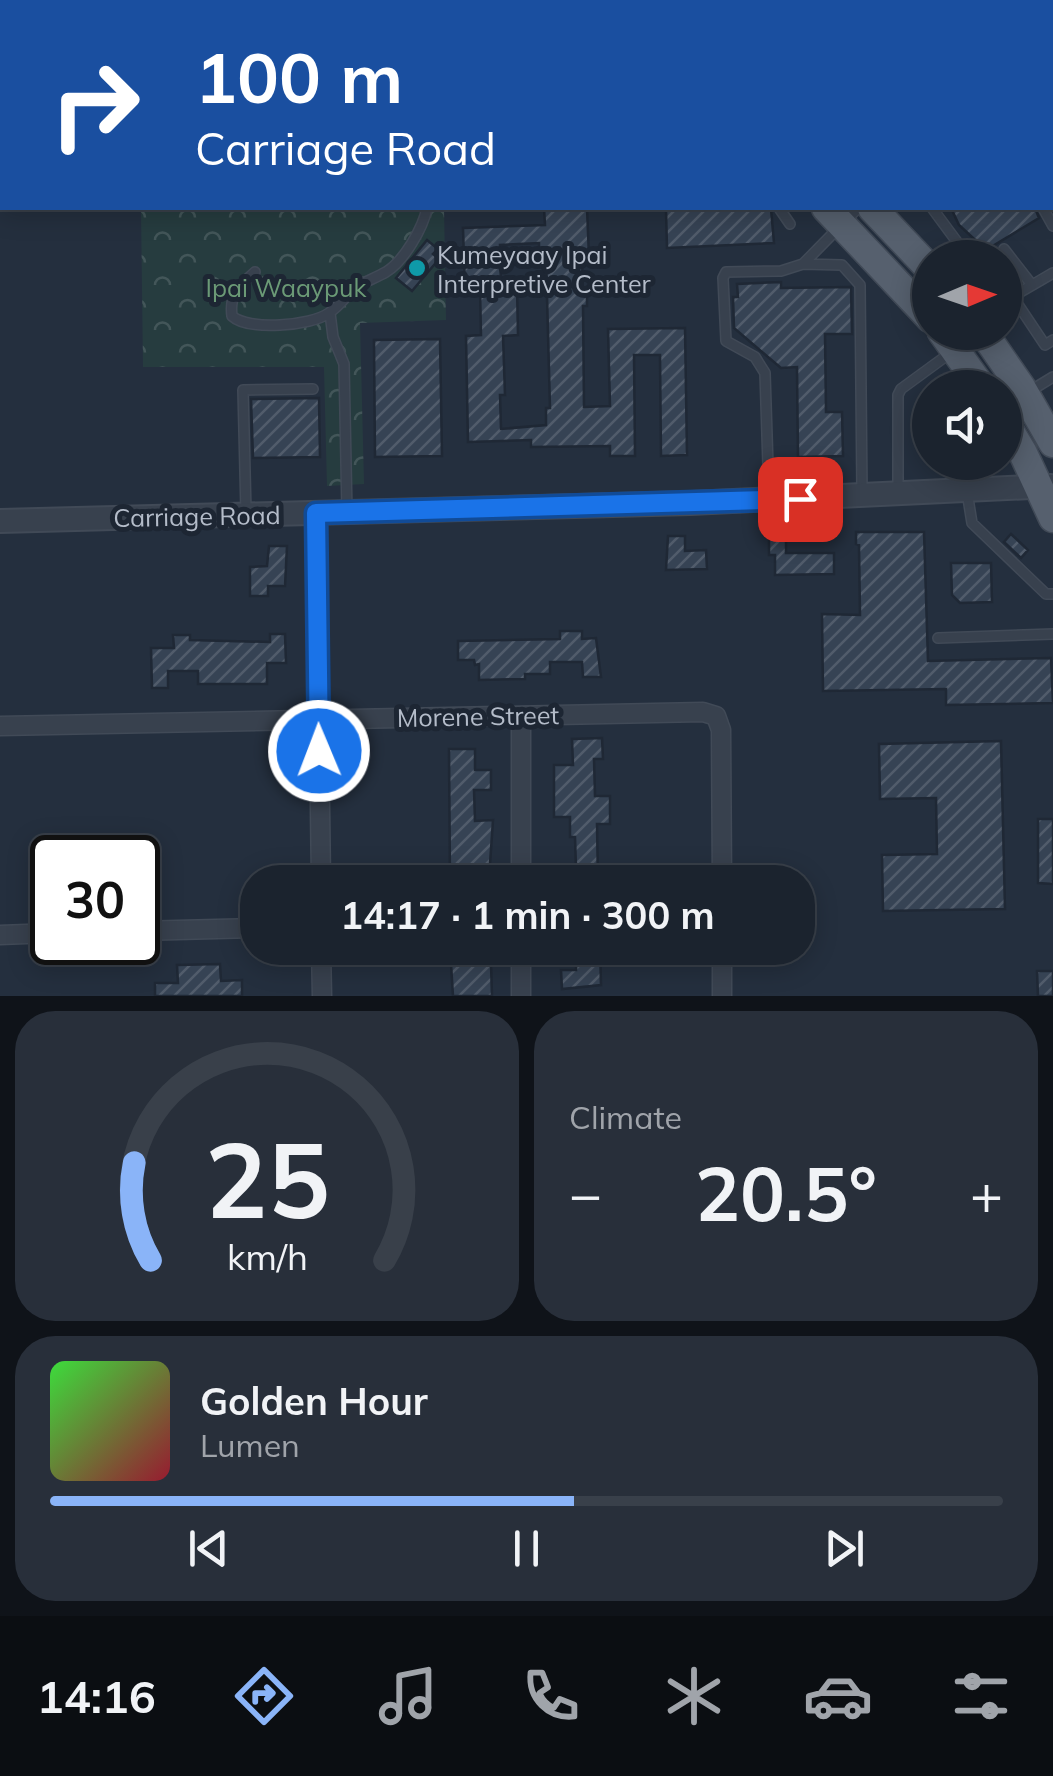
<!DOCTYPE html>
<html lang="en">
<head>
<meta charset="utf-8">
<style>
	:root { --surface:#1b232e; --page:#282f3a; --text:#f1f3f6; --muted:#a0a4aa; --line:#39404a; --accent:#8ab4f8 }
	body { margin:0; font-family:Mulish,sans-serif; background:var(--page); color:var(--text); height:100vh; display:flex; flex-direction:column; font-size:38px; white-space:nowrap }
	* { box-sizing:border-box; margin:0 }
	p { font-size:32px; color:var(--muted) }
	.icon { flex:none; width:55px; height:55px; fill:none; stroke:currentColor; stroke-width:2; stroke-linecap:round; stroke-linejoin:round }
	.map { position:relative; height:996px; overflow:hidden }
	.details { display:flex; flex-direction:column; gap:15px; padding:15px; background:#0f1319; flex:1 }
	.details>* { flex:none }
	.banner { position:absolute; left:0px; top:0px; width:1055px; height:210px; box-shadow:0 5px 25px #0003,0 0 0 2px var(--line); background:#1a4fa0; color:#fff; overflow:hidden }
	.needle { width:65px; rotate:88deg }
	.buttons { position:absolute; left:912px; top:240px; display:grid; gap:20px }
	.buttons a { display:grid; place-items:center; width:110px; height:110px; border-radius:50%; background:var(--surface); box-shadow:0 5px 25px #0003,0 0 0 2px var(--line); font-size:50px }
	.speed { position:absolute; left:30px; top:835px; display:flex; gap:20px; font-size:50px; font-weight:700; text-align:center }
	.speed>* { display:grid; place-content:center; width:130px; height:130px; border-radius:50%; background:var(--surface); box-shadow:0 5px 25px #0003,0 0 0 2px var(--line); line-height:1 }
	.speed .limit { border:5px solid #111; border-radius:15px; background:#fff; color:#111 }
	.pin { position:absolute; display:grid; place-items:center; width:85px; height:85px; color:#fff; margin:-42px; border-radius:20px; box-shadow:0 5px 15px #0006 }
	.me { position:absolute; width:110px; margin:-55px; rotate:359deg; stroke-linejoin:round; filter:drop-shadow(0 0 8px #0008) }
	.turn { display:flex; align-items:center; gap:35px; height:210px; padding:0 30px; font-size:45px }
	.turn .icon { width:130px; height:130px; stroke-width:2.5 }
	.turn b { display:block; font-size:70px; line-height:85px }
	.big { font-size:75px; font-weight:700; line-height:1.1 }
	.details .card { flex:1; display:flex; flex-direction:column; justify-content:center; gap:15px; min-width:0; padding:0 35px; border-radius:40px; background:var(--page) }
	.details .dial { align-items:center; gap:0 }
	.dial svg { height:260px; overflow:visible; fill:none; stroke:var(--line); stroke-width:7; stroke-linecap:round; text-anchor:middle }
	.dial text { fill:var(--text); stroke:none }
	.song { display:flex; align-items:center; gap:30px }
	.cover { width:120px; height:120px; border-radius:15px; background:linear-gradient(135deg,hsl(120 70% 55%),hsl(350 70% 35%)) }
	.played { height:10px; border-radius:5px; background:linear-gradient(90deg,var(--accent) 55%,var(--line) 55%) }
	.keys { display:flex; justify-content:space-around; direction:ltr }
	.heat { display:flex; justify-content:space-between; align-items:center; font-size:55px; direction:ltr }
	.details .tiles { flex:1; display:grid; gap:15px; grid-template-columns:1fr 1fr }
	.card:last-child { grid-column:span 2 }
	.trip { position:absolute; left:240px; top:865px; width:575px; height:100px; border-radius:40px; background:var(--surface); box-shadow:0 5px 25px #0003,0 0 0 2px var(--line); font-weight:700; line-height:100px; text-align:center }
	.tabs { display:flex; height:160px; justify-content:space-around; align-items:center; background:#0b0e12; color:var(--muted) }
	.tabs .icon { width:70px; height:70px }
	.tabs .on { color:var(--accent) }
	.tabs b { font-size:45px; color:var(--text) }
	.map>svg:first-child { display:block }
	.forest { fill:url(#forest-crowns) }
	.building { fill:url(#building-hatch); stroke:#1f2835; stroke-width:2.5; fill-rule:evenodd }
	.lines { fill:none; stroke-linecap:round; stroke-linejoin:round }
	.service-casing { stroke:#414a57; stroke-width:12 }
	.minor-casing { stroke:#414a57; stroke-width:21 }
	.tertiary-casing { stroke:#414a57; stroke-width:26 }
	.primary-casing { stroke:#414a57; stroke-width:31 }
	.service { stroke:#38414e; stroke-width:9 }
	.minor { stroke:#38414e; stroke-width:18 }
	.tertiary { stroke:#38414e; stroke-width:22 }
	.primary { stroke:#56606e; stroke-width:28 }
	.route-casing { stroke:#114b97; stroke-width:25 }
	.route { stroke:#1a73e8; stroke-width:18 }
	.culture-dot { fill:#0f9aa8; stroke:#1d2633; stroke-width:4 }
	.labels { text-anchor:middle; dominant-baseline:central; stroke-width:10; stroke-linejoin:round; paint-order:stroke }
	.poi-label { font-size:25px; fill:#b4bcc9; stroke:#1d2633; text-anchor:start }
	.park-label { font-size:25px; fill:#6b9a76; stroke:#1d2633 }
	.street-label { font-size:25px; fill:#b4bcc9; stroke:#1d2633 }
</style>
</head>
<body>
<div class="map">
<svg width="1053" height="996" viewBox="0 0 1053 996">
	<defs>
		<pattern id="forest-crowns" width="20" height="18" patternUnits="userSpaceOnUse" patternTransform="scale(2.5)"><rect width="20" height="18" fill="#263c3f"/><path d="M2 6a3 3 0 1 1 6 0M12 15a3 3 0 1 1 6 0" fill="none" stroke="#435659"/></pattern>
		<pattern id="building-hatch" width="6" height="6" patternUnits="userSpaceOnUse" patternTransform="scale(2.5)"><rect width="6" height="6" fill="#364354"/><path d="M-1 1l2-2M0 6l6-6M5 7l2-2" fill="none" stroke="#515c6b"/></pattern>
	</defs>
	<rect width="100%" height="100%" fill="#242f3e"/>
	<path class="forest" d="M 139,0 L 373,0 L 376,2 L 139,2 Z
		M 141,208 L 444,208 L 446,320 L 360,323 L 364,484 L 327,486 L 324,367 L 143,367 Z"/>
	<path class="building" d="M 544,208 L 587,208 L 589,257 L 582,257 L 583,293 L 587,293 L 587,306 L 583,306 L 584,407 L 610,406 L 608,329 L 685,328 L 687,455 L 661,456 L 660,355 L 634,355 L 635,456 L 610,456 L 610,446 L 531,447 L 531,440 L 468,442 L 466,336 L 481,335 L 480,289 L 465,290 L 463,228 L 545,225 ZM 539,243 L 539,258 L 546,258 L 550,408 L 546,408 L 546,425 L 501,429 L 500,395 L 505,395 L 503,336 L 518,335 L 517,287 L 501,287 L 500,245 Z
		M 703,208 L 771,209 L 774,243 L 667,248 L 666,210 Z
		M 951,208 L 1035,208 L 1039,218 L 986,250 L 959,225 Z
		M 427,240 L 438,249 L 433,254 L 439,259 L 412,291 L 396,278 Z
		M 781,282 L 781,288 L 851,287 L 852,334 L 825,334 L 826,412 L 842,412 L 843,456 L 798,457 L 797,367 L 781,368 L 734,328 L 733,297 L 738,297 L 737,284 Z
		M 440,339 L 442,456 L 375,457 L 374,340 Z
		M 319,398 L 320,457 L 253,458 L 251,399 Z
		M 917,410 L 930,410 L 930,441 L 917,441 Z
		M 856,532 L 924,532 L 928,661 L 1051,658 L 1053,703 L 946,705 L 946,689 L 823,691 L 822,614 L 860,615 L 859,545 L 856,544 Z
		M 1011,534 L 1028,550 L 1021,558 L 1004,542 Z
		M 668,536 L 685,536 L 685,551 L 706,550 L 707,569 L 666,570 Z
		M 769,536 L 786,536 L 786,553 L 834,553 L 834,574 L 775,575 L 775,555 L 769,555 Z
		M 269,546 L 287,546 L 285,586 L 268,586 L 268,596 L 250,596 L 250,567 L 267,566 Z
		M 951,563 L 991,563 L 992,602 L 960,603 L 952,595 Z
		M 560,631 L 582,631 L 582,639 L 596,638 L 601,677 L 583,677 L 582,662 L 550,662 L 550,674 L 525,674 L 525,679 L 479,680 L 479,664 L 475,665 L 474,660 L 458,660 L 458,641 L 560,639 Z
		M 270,634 L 285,634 L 286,663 L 267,663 L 267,684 L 198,684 L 198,671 L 168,671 L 168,688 L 152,688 L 151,648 L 174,648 L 173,635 L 190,635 L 190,640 L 270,642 Z
		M 602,738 L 603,759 L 594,759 L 595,796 L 610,796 L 610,824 L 597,824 L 598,882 L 560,882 L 560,869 L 576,868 L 575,837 L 570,837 L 570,817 L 554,817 L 554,765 L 573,765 L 572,739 Z
		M 1001,741 L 1005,909 L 883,911 L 882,855 L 937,854 L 936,798 L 880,799 L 879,744 Z
		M 449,749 L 475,749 L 475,770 L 491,770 L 491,790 L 474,790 L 475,821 L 493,820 L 490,864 L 473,865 L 474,882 L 450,882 Z
		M 1038,819 L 1053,819 L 1053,884 L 1038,883 Z
		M 450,948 L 471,948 L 472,960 L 476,960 L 476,964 L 491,964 L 492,996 L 453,996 Z
		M 576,948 L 600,948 L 601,985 L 562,989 L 561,970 L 576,970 Z
		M 220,964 L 221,981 L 242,980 L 242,996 L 155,996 L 155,983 L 178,983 L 177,965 Z
		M 1037,971 L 1053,971 L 1053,996 L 1038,996 Z"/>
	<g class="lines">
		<defs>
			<path id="service" d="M 437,0 L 439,2
				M 814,0 L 815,2
				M 852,0 L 854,2
				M 955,0 L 955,2
				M 1029,0 L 1032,2
				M 401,2 L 404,0
				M 554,2 L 555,0
				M 890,2 L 892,0
				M 998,2 L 998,0
				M 779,208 L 790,224
				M 932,208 L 969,258
				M 1043,208 L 1053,226
				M 1004,249 L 1032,285
				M 803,264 L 858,208
				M 255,272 C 239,286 229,294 232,316 C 248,331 311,326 329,313 C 340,306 347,294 358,286 C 367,281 377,277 386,272 C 404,261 423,228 427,208
				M 1005,285 L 1045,345 L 1053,340
				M 1005,301 L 1053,273
				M 330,313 L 333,337 L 344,364 L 347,512
				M 1030,391 L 1053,377
				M 967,492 L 972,523 L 1046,594 L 1053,594
				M 898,494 L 898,395 L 901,389 L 953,351
				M 769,497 L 765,373 L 755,357 L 726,341 L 723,278 L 726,272 L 781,271 L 803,264 L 842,265 L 860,285 L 862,492
				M 246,512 L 243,390 L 313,389
				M 938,638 L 1053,634"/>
			<path id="minor" d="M 316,513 L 321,882
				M 0,726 L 703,712 L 716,716 L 721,730 L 722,882
				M 521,882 L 521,716
				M 138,931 L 258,928
				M 0,935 L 52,933
				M 321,948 L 322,996
				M 722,948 L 722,996
				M 521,996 L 521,948"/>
			<path id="tertiary" d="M 0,521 L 691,503 L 1051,486"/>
			<path id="primary" d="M 623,0 L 625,2
				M 671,0 L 674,2
				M 826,208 L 930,318
				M 872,208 L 930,269
				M 942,332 L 982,388
				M 983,332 L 1021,387 L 1053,443
				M 1005,423 L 1023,453 L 1053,518"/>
		</defs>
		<use href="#service" class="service-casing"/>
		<use href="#minor" class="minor-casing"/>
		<use href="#tertiary" class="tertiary-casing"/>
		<use href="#primary" class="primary-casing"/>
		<use href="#service" class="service"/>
		<use href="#minor" class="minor"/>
		<use href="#tertiary" class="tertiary"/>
		<use href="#primary" class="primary"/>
	</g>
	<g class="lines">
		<defs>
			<path id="route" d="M 319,751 L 316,513 L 800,499"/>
		</defs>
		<use href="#route" class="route-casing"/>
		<use href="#route" class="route"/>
	</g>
	<circle class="culture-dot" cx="417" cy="268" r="10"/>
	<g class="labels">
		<g class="poi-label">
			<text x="437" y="254">Kumeyaay Ipai<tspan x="437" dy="29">Interpretive Center</tspan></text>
		</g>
		<g class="park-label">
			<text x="286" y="287">Ipai Waaypuk</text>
		</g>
		<g class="street-label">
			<text transform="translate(197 516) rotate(-1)">Carriage Road</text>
			<text transform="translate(478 716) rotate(-1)">Morene Street</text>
		</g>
	</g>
</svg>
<div class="buttons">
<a><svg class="needle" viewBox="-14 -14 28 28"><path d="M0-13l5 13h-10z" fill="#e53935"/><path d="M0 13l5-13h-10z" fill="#a0a4aa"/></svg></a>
<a><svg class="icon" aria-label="sound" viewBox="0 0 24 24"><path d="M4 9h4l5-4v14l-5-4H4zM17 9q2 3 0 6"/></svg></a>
</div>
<div class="speed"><div class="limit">30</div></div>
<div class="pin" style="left:800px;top:499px;background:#d93025"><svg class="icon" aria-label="arrive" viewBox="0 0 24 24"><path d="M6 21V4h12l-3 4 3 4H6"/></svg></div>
<svg class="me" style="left:319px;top:751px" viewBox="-20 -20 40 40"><circle r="17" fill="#1a73e8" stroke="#fff" stroke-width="3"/><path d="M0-11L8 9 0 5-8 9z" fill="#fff"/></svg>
<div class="trip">14:17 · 1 min · 300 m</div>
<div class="banner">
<div class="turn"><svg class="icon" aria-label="right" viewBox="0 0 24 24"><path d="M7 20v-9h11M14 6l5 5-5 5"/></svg><div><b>100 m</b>Carriage Road</div></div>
</div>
</div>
<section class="details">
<div class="tiles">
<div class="card dial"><svg viewBox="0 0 100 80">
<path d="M14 69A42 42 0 1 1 86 69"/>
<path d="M14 69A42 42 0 0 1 9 39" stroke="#8ab4f8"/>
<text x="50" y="56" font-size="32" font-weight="700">25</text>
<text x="50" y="72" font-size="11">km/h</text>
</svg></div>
<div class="card"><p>Climate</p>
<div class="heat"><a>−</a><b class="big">20.5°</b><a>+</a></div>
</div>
<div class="card">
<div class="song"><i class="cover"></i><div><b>Golden Hour</b><p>Lumen</p></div></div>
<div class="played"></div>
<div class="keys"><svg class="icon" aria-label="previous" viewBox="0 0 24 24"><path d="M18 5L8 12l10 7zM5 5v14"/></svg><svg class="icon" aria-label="pause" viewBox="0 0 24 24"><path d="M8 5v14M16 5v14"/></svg><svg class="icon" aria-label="next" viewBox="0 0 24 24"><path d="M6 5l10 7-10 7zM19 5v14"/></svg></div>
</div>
</div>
</section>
<nav class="tabs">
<b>14:16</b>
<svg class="icon on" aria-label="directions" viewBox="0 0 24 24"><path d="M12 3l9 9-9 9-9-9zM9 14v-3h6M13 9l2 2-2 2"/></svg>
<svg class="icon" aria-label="music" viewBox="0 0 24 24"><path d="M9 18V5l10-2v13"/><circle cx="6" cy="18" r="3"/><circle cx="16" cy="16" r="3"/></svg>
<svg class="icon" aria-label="phone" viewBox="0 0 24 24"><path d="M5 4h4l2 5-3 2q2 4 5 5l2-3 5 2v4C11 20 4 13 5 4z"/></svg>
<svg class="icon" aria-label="climate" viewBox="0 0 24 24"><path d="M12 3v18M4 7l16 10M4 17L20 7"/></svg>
<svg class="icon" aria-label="car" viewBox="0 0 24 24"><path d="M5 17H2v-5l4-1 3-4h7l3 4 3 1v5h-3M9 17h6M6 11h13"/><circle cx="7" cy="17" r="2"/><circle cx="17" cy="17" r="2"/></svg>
<svg class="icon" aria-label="filters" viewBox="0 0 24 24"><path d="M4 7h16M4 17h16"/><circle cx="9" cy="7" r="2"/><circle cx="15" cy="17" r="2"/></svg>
</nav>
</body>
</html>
